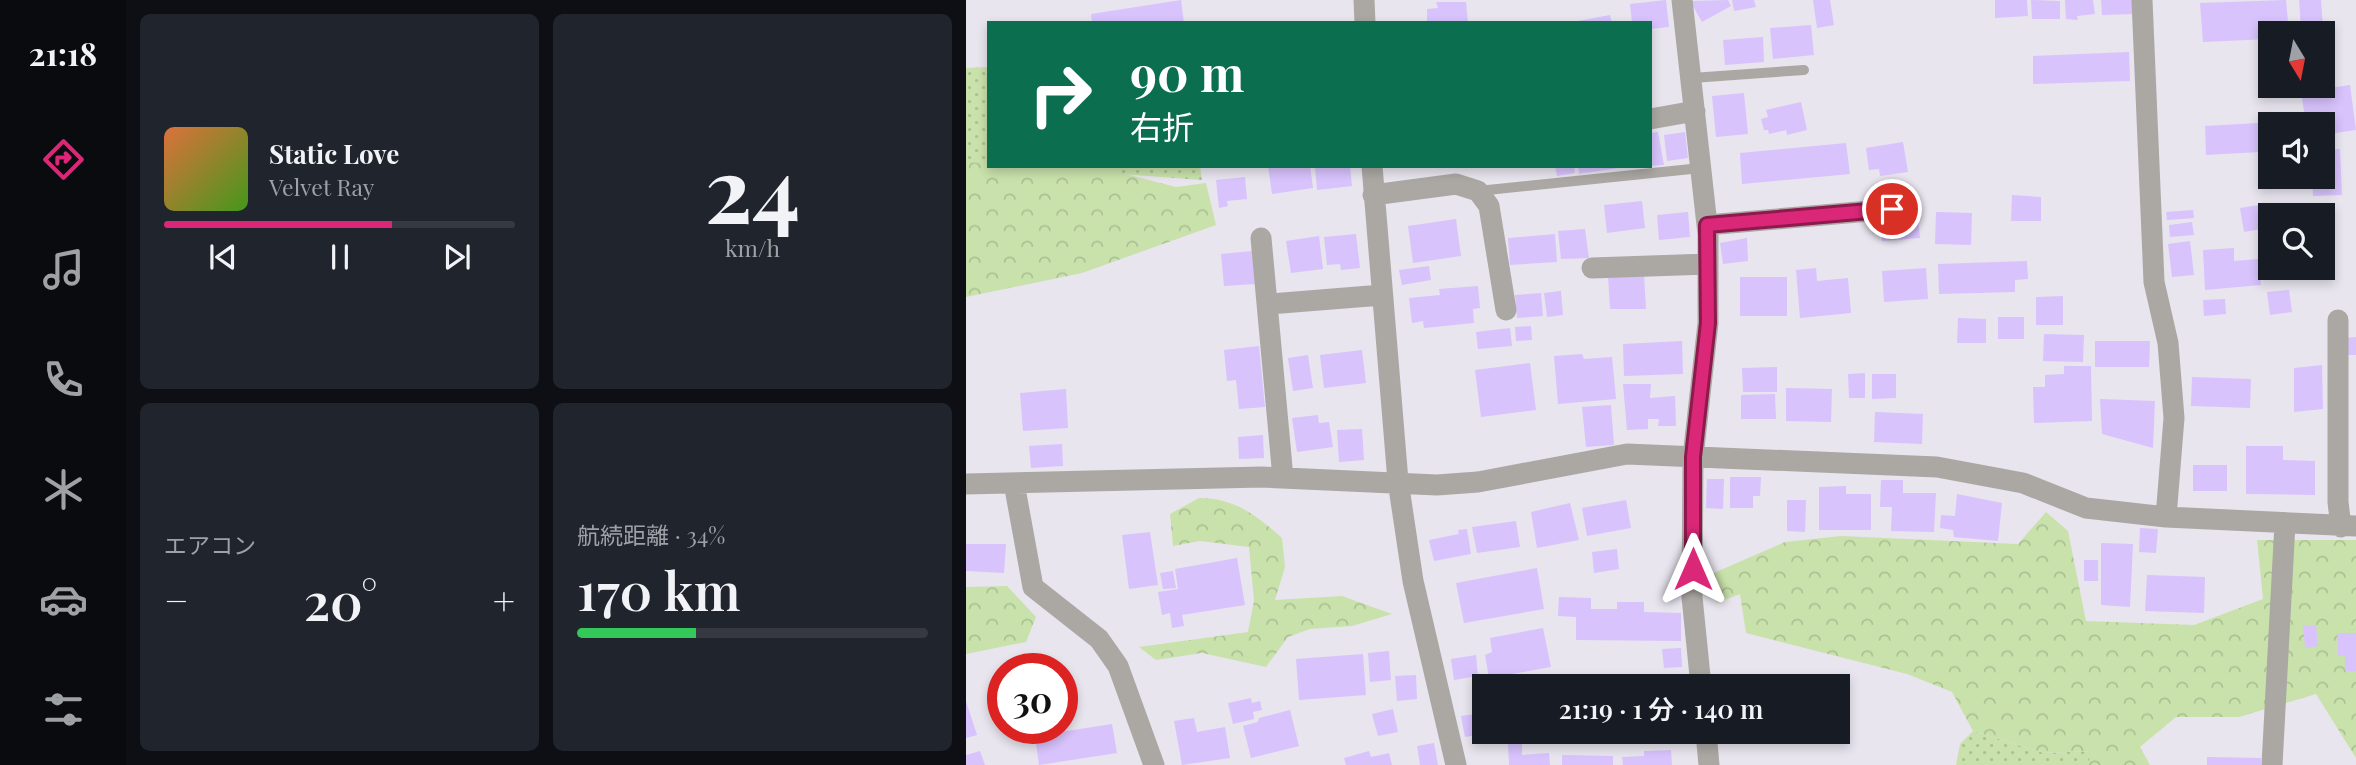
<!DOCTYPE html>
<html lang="ja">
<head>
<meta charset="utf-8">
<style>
	:root { --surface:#171b24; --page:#20242c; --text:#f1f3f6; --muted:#9ea1a6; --line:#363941; --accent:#db2777 }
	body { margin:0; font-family:"Playfair Display","Noto Sans JP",serif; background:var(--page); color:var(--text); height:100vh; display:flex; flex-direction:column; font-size:26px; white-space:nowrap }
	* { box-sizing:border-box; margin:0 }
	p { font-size:23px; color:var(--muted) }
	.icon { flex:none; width:38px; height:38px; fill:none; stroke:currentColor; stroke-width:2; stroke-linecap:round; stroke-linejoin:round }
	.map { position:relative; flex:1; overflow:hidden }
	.sheet { display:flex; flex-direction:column; gap:14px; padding:14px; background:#0d0f14; width:840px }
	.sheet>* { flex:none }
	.top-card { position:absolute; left:21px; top:21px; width:665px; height:147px; border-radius:0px; box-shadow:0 4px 10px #0003; background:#0b6e4f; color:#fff; overflow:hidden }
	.needle { width:46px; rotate:170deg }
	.fabs { position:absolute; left:1292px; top:21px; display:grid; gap:14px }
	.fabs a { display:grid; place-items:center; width:77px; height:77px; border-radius:0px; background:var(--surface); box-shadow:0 4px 10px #0003; font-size:35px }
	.speed { position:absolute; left:21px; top:653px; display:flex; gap:14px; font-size:35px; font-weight:700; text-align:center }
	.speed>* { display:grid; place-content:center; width:91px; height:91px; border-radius:50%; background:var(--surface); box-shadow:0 4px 10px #0003; line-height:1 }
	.speed .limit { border:10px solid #d22; background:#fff; color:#111 }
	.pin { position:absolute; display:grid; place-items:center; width:60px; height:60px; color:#fff; margin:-30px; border:4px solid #fff; border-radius:50%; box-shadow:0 2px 7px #0007 }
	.me { position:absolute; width:77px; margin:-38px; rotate:0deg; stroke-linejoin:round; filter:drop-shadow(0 0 5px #0008) }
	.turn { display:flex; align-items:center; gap:24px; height:147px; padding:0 28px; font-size:32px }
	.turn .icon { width:91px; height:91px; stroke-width:2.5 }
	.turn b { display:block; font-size:49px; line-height:60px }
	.big { font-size:52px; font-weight:600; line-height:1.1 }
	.sheet .tile { flex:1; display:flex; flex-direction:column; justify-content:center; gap:10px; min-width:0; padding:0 24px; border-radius:10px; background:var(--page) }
	.sheet .dial { align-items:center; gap:0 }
	.dial b { font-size:91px; line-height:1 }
	.song { display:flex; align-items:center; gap:21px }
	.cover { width:84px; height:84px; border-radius:10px; background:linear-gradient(135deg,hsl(20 70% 55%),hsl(100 70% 35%)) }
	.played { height:7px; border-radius:4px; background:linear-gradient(90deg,var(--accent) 65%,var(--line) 65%) }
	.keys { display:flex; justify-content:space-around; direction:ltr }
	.heat { display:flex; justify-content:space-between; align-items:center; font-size:38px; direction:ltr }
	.charge { height:10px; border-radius:5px; background:linear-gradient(90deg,#34c759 34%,var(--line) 0) }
	.sheet .tiles { flex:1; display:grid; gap:14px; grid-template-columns:repeat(2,1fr) }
	.trip { position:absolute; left:506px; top:674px; width:378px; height:70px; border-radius:0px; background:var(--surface); box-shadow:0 4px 10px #0003; font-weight:600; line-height:70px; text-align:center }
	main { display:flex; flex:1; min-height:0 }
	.tab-bar { display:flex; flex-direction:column; width:126px; justify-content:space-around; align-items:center; background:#090b0e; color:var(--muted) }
	.tab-bar .icon { width:49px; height:49px }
	.tab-bar .current { color:var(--accent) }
	.tab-bar b { font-size:32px; color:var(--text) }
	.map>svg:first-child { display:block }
	.grass { fill:url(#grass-dots) }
	.forest { fill:url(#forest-crowns) }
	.building { fill:#d8c3fc }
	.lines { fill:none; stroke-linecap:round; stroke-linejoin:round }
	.lane { stroke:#aba8a4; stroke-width:10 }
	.street { stroke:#aba8a4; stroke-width:21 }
	.route-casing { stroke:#8e194d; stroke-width:18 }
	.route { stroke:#db2777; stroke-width:12 }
</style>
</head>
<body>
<main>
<nav class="tab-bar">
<b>21:18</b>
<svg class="icon current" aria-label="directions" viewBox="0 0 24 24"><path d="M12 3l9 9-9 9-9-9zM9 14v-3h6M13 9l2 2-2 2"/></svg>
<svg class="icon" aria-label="music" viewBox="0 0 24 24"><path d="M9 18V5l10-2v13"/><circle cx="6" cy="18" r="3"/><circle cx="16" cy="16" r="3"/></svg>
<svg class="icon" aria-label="phone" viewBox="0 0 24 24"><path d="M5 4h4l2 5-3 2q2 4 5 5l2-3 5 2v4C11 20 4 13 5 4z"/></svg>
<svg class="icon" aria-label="climate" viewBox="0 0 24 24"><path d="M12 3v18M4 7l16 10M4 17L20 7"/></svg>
<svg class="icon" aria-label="car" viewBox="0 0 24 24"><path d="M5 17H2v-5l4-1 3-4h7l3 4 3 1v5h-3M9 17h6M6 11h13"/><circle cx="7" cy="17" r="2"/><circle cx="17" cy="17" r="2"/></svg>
<svg class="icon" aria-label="filters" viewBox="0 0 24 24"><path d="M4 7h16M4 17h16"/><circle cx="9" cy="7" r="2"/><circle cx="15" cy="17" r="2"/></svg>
</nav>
<section class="sheet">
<div class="tiles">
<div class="tile">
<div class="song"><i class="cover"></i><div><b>Static Love</b><p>Velvet Ray</p></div></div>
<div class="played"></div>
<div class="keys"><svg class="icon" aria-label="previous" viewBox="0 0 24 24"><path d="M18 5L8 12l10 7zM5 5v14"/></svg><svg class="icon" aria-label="pause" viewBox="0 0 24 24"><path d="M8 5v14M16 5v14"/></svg><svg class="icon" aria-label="next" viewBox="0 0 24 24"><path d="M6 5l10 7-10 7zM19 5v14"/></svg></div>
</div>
<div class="tile dial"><b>24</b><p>km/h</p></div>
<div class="tile"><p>エアコン</p>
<div class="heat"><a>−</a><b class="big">20°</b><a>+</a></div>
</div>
<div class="tile"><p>航続距離 · 34%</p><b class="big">170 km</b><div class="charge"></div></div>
</div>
</section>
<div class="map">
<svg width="1390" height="765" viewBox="0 0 1390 765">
	<defs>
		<pattern id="grass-dots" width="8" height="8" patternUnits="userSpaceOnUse" patternTransform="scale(1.75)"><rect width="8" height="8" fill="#c9e2ab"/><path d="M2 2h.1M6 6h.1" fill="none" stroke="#acc193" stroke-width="1.8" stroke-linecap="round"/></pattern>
		<pattern id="forest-crowns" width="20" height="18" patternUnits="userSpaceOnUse" patternTransform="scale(1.75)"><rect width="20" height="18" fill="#c9e2ab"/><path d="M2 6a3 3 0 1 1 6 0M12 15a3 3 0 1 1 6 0" fill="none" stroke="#acc193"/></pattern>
	</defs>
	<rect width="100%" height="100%" fill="#e8e5ef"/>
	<path class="grass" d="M 23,67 L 23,165 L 0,163 L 0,68 Z
		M 47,166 L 234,166 L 236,180 Z
		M 1007,731 L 1078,753 L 1125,751 L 1123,765 L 990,765 L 994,744 Z"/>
	<path class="forest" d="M 0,162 L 23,163 L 23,166 L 140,169 L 210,187 L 240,183 L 250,225 L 116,273 L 0,297 Z
		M 233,498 C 269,498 290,515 316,538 L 319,567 L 309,600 L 376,596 L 426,614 L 386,626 L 344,629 L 322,637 L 300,667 L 236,653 L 190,660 L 173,647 L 282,632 L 288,600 L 283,547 L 234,541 L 207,546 L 204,514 Z
		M 1080,512 L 1102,531 L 1120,621 L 1228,625 L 1297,599 L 1291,540 L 1390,540 L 1390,758 L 1350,694 L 1273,717 L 1210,717 L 1174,747 L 1184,765 L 1123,765 L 1124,751 L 1078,753 L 1007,731 L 986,692 L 941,674 L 780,633 L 774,594 L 751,603 L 743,575 L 819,542 L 875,536 L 1052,544 Z
		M 41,586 L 70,617 L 60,642 L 0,654 L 0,587 Z"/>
	<path class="building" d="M 215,0 L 218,23 L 126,23 L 125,14 Z
		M 700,0 L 703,27 L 684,29 L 684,23 L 666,23 L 664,4 Z
		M 762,0 L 765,6 L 736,22 L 724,1 Z
		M 766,0 L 788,0 L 790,7 L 768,11 Z
		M 847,0 L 864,0 L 868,25 L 851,28 Z
		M 1029,0 L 1061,0 L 1062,16 L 1029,18 Z
		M 1065,0 L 1094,1 L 1094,19 L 1066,19 Z
		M 1099,0 L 1127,0 L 1129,14 L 1111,16 L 1112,20 L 1100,19 Z
		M 1135,0 L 1168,0 L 1169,14 L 1136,15 Z
		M 1320,0 L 1323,33 L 1304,33 L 1304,39 L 1237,42 L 1234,3 Z
		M 1333,0 L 1355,0 L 1357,28 L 1335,29 Z
		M 470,2 L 500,2 L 502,23 L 461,23 L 461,9 L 472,8 Z
		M 644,15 L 646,23 L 612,23 L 612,21 Z
		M 845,25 L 848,55 L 807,59 L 804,28 Z
		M 797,37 L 798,62 L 759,65 L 757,40 Z
		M 1163,52 L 1164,81 L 1067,84 L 1067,56 Z
		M 1384,85 L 1390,130 L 1356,135 L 1356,124 L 1340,124 L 1335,92 Z
		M 778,93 L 782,134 L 750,137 L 746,96 Z
		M 835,102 L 841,130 L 821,135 L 820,130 L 803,134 L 802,130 L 798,130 L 795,119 L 802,117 L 800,110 Z
		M 1292,123 L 1294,152 L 1240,155 L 1239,126 Z
		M 692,132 L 698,165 L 684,166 L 684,133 Z
		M 719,132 L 722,158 L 701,161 L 698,135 Z
		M 937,142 L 942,172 L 914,176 L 913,169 L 903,170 L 900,148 Z
		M 880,143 L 884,174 L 776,184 L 774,153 Z
		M 1374,149 L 1376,195 L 1347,196 L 1346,177 L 1356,177 L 1356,150 Z
		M 302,166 L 344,166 L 347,188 L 306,194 Z
		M 349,166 L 384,166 L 386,186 L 351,190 Z
		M 589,166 L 608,166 L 609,173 L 591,176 Z
		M 612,166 L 652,166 L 652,168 L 613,174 Z
		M 279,177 L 281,199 L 261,201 L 262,206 L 253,208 L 250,180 Z
		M 1046,195 L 1075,197 L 1075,221 L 1045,221 Z
		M 676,201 L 679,228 L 641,233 L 638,205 Z
		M 1299,204 L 1302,228 L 1278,232 L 1274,208 Z
		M 951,208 L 954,238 L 916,241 L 916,234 L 907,234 L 905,213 Z
		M 1227,210 L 1228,218 L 1201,220 L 1200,212 Z
		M 722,212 L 724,237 L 693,240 L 691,215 Z
		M 970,212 L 1006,213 L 1005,245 L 969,244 Z
		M 490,219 L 495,256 L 447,263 L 442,226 Z
		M 1226,222 L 1228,235 L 1204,237 L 1203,225 Z
		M 619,229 L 623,258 L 595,259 L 592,231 Z
		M 390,234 L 394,268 L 375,270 L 374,264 L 361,265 L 358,237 Z
		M 589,234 L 591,262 L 544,265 L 542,238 Z
		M 353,236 L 357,269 L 325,273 L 320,241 Z
		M 781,238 L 782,261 L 757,264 L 754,243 Z
		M 1224,241 L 1228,275 L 1206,277 L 1202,244 Z
		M 1268,248 L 1268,261 L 1293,259 L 1295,285 L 1239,290 L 1237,250 Z
		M 286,251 L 289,284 L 258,286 L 255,254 Z
		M 1061,261 L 1062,279 L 1049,280 L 1049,292 L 973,294 L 972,264 Z
		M 463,266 L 465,280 L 436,285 L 433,270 Z
		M 850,268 L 851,281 L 882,278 L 885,313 L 834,318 L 830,270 Z
		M 960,268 L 962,299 L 918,302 L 916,271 Z
		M 678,274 L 680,309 L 644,309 L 642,276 Z
		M 774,277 L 821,277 L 821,316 L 774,316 Z
		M 512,286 L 514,308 L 507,309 L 508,323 L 458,328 L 457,321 L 446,323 L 443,298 L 474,295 L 473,289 Z
		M 1323,290 L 1326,312 L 1304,315 L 1301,292 Z
		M 595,291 L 597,315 L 581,317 L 578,293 Z
		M 575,293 L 577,316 L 551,318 L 549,295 Z
		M 1097,296 L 1097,325 L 1070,325 L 1070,297 Z
		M 1259,299 L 1260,314 L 1238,316 L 1237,300 Z
		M 1032,317 L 1058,317 L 1058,339 L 1032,339 Z
		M 992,318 L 1020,319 L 1020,343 L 991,343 Z
		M 565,326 L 566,340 L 550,341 L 549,327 Z
		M 544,328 L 546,346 L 512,349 L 510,332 Z
		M 1078,334 L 1118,335 L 1117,362 L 1077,361 Z
		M 1390,337 L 1390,355 L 1382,355 L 1381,338 Z
		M 716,341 L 717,374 L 658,376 L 657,344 Z
		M 1129,341 L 1184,341 L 1183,367 L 1129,367 Z
		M 293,346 L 299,407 L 273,409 L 270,380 L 261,381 L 258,350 Z
		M 396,350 L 400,383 L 358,388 L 354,355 Z
		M 616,354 L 618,359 L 646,357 L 650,399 L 592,404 L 588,356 Z
		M 342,355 L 347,388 L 327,391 L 322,358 Z
		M 564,363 L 570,410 L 515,417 L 509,370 Z
		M 1356,365 L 1357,409 L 1328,412 L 1328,368 Z
		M 1098,366 L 1125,366 L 1126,421 L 1068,423 L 1067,387 L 1079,387 L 1079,375 L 1098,374 Z
		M 811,367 L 811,392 L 777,392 L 776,368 Z
		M 899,373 L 899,398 L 883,398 L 882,374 Z
		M 906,374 L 930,374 L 930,398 L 906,399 Z
		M 1226,377 L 1285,379 L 1284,408 L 1225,406 Z
		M 657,384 L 685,384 L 684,398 L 709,396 L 710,426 L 692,426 L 693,419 L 682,419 L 682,429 L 661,430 Z
		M 820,388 L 866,389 L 865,422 L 820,421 Z
		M 100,389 L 102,428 L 57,431 L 54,393 Z
		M 809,394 L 810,419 L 775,419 L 775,395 Z
		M 1134,399 L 1189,401 L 1187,448 L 1136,434 Z
		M 645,405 L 648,445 L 620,447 L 616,407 Z
		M 909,412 L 957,414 L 956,444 L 908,442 Z
		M 352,415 L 353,423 L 363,422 L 367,447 L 331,452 L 326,418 Z
		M 396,429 L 398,460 L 373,462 L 371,430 Z
		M 297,435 L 298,458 L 273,459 L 272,437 Z
		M 96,444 L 97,466 L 65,468 L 63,446 Z
		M 1280,446 L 1317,446 L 1317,460 L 1349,461 L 1349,495 L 1280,494 Z
		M 1227,465 L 1261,465 L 1261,491 L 1227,491 Z
		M 764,477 L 795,477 L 794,496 L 787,496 L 787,508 L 764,508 Z
		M 741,479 L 758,479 L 757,509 L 740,508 Z
		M 915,480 L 937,480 L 937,493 L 970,493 L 968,532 L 925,531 L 926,507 L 914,507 Z
		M 880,486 L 880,494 L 905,494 L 905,530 L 853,530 L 853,487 Z
		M 991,494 L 1036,503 L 1032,541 L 988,537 L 987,530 L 974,528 L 975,515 L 989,516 Z
		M 660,500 L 665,528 L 621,536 L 616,508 Z
		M 821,500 L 840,500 L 839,532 L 821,531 Z
		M 604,503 L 613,540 L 571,548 L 565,512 Z
		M 550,521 L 554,547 L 511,553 L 506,527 Z
		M 1174,528 L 1192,529 L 1190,553 L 1173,552 Z
		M 501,529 L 505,554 L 468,561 L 463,540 L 493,534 L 492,530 Z
		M 184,532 L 192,585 L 163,589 L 156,535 Z
		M 1135,543 L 1167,544 L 1164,607 L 1135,605 Z
		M 0,544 L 40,544 L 38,573 L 0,571 Z
		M 651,549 L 653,569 L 628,573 L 626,552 Z
		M 271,558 L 279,605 L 216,615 L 218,626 L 206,628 L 204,613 L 196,615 L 192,592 L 212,589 L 209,569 Z
		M 1118,560 L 1132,560 L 1132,581 L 1118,581 Z
		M 571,568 L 578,609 L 498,623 L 490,583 Z
		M 207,571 L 210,588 L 197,589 L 194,573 Z
		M 1181,575 L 1239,577 L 1238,613 L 1179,611 Z
		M 593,597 L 625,598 L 625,609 L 651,609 L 651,602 L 678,602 L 678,612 L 715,613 L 715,641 L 610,640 L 610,617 L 592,616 Z
		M 1350,625 L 1352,646 L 1339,648 L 1337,626 Z
		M 577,628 L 585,667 L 523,678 L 519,655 L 526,652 L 524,638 Z
		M 1371,633 L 1390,633 L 1390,671 L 1379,671 L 1379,656 L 1372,656 Z
		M 715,648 L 716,667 L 698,668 L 696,649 Z
		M 423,651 L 425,680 L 404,682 L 402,653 Z
		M 397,654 L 400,695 L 333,700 L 330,659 Z
		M 510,655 L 512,676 L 488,680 L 485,659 Z
		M 703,674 L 714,674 L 715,686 L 704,686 Z
		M 450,675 L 451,699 L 431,701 L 429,676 Z
		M 285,698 L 286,703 L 294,701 L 296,710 L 287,712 L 288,719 L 267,724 L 262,703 Z
		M 0,701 L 11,735 L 0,738 Z
		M 427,709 L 432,732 L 412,736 L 406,714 Z
		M 324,710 L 333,746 L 285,758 L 277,726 L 292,722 L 293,718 Z
		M 516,713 L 518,734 L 499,737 L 495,716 Z
		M 228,718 L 231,732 L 259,727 L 264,758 L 216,765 L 208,721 Z
		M 146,724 L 151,753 L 73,765 L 69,736 Z
		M 468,743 L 472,765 L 454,765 L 451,746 Z
		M 542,744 L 556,744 L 556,755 L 583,753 L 584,765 L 543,765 Z
		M 705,750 L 706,765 L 657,765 L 656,757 L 678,756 L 678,751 Z
		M 14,751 L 19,765 L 0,765 L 0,755 Z
		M 403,751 L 405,757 L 423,753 L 426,765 L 380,765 L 378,758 Z
		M 596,755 L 647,756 L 647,765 L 596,765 Z
		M 1241,757 L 1295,758 L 1295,765 L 1241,765 Z"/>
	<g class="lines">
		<path class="lane" d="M 726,78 L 838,70
			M 512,191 L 735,168"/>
		<path class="street" d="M 398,0 L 399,23
			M 716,0 L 742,234 L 742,323 L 727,457 L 726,597 L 735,686
			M 1176,0 L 1188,282 L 1202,343 L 1208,418 L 1200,517
			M 684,119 L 729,111
			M 406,166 L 432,481 L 447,581 L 490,765
			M 407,195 L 490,184 L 512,191 L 523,206 L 540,310
			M 741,225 L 927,209
			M 295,238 L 317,478
			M 626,268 L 742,264
			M 303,304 L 416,295
			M 1372,320 L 1372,502 L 1375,527
			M 48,483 L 67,587 L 133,639 L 152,666 L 188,765
			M 0,484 L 296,477 L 471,485 L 512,482 L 661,454 L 971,467 L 1057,483 L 1120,508 L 1200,517 L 1390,526
			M 740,732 L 743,765
			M 1306,765 L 1319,523"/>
	</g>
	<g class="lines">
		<defs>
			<path id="route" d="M 727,569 L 727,457 L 742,323 L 741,225 L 926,209"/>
		</defs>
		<use href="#route" class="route-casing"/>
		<use href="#route" class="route"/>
	</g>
</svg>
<div class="fabs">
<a><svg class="needle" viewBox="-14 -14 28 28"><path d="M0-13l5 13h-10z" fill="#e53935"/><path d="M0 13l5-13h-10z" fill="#9ea1a6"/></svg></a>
<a><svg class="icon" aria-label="sound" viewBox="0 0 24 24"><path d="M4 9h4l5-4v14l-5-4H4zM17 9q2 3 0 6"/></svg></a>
<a><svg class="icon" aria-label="search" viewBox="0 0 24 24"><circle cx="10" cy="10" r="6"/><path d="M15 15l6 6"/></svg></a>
</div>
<div class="speed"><div class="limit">30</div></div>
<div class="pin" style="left:926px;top:209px;background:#d93025"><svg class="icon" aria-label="arrive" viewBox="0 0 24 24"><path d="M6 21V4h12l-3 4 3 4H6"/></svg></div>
<svg class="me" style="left:727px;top:569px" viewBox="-20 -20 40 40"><path d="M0-17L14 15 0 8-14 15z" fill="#db2777" stroke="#fff" stroke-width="4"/></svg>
<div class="trip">21:19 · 1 分 · 140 m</div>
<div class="top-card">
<div class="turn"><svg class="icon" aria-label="right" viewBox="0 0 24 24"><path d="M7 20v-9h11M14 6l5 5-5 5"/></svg><div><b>90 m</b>右折</div></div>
</div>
</div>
</main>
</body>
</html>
